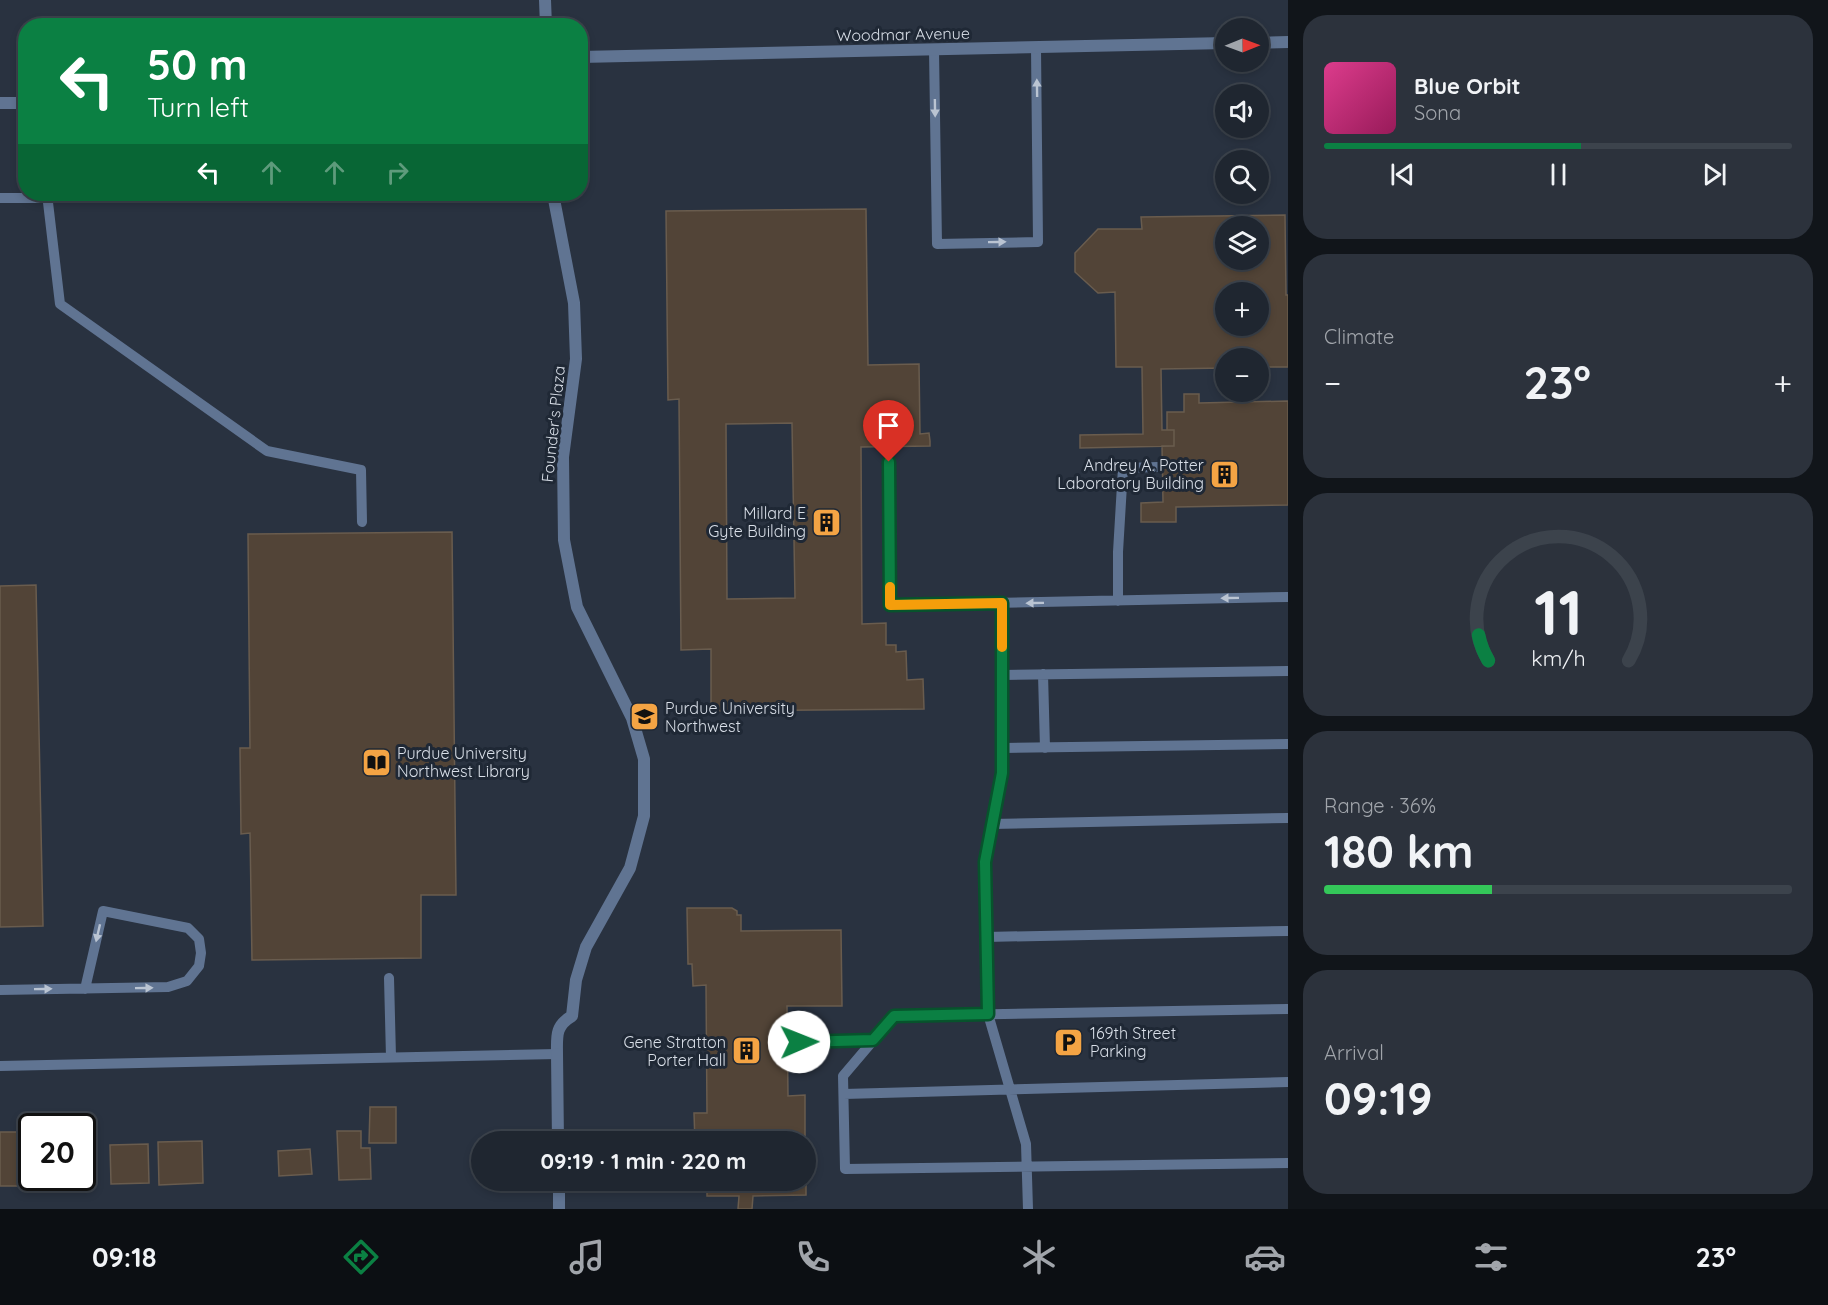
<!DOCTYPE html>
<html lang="en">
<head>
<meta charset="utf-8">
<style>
	:root { --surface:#1f2630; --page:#2c323c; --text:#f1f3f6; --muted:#a1a5ab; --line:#3c434c; --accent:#0b8043 }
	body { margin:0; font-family:Quicksand,sans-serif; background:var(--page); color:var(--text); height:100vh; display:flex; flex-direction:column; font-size:22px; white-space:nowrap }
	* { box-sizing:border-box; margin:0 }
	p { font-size:20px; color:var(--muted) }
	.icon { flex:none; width:33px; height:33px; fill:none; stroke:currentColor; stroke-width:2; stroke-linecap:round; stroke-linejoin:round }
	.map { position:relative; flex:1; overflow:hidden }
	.sheet { display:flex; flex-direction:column; gap:15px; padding:15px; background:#11151a; width:540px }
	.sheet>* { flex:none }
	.hud { position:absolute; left:18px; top:18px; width:570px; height:183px; border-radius:24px; box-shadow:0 3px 9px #0003,0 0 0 2px var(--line); background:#0b8043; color:#fff; overflow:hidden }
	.needle { width:39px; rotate:89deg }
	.tools { position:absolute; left:1215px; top:18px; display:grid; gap:12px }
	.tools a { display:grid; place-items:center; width:54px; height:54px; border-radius:50%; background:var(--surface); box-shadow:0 3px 9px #0003,0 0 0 2px var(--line); font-size:30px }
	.speed { position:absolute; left:18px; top:1113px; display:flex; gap:12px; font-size:30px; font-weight:700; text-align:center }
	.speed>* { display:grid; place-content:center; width:78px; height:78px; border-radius:50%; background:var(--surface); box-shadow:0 3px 9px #0003,0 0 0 2px var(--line); line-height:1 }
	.speed .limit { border:3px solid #111; border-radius:9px; background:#fff; color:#111 }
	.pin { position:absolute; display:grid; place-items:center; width:51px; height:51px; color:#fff; margin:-62px -26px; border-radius:50% 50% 50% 0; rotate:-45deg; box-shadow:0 0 6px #0007 }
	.pin .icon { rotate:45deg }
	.me { position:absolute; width:66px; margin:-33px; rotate:89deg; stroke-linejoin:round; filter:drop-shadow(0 0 4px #0008) }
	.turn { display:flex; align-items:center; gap:21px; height:126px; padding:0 30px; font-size:27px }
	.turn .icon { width:78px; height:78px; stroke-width:2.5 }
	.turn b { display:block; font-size:42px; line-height:51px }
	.lanes { display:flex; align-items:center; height:57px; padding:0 30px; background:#0003; justify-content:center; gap:30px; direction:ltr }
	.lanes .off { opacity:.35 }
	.big { font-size:45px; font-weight:700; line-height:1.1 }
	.sheet .widget { flex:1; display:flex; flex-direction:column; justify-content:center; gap:9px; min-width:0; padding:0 21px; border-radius:24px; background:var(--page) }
	.sheet .dial { align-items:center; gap:0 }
	.dial svg { height:156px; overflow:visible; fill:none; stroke:var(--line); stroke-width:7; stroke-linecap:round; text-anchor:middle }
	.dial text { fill:var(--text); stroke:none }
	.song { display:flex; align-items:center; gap:18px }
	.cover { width:72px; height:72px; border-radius:9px; background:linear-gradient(135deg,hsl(330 70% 55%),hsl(330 70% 35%)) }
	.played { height:6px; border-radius:3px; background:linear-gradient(90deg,var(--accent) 55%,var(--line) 55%) }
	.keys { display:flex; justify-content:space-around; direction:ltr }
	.heat { display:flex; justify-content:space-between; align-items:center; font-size:33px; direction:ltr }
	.charge { height:9px; border-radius:4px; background:linear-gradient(90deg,#34c759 36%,var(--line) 0) }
	.trip { position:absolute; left:471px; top:1131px; width:345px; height:60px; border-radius:30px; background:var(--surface); box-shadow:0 3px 9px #0003,0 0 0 2px var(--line); font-weight:700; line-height:60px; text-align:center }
	.tab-bar { display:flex; height:96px; justify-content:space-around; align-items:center; background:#0c0f13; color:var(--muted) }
	.tab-bar .icon { width:42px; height:42px }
	.tab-bar .selected { color:var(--accent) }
	.tab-bar b { font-size:27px; color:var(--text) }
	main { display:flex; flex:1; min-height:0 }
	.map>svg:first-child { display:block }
	.building { fill:#524437; stroke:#695c4e; stroke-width:1.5; fill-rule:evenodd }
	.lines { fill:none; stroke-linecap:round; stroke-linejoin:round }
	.service { stroke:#607492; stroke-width:10 }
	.pedestrian { stroke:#607492; stroke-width:12 }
	.minor { stroke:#607492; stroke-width:12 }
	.oneway { fill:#bac4d2 }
	.route-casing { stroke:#07532c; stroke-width:15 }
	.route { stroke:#0b8043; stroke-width:10 }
	.slow { stroke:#f59e0b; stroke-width:10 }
	.labels { text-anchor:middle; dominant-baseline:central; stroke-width:6; stroke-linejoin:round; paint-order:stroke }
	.street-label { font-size:16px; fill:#d8dee7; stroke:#1f2835 }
	.poi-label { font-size:16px; fill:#d8dee7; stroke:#1f2835; text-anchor:end }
</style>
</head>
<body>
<main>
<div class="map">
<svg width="1288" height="1209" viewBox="0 0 1288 1209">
	<rect width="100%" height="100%" fill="#293240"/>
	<path class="building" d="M 866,209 L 868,365 L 919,364 L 920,434 L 929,433 L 930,441 L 930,446 L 861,447 L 862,624 L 886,623 L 886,645 L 896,645 L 896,652 L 906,651 L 907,680 L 923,679 L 924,709 L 711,711 L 711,649 L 681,650 L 679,399 L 668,400 L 666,211 ZM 792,423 L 795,598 L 727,599 L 726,424 Z
		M 1285,215 L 1286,295 L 1288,295 L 1288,367 L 1258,367 L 1258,358 L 1226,358 L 1226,368 L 1161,369 L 1162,430 L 1174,430 L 1174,446 L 1080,448 L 1080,435 L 1143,434 L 1142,367 L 1116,367 L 1115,292 L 1098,293 L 1075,272 L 1075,253 L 1098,229 L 1142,229 L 1141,217 ZM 1226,226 L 1258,226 L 1258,260 L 1226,260 ZM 1226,292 L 1258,292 L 1258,326 L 1226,326 Z
		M 1184,394 L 1199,394 L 1199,403 L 1288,401 L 1288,505 L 1176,507 L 1176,522 L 1141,522 L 1141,503 L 1163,502 L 1162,446 L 1174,446 L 1174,430 L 1167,430 L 1167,412 L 1184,412 Z
		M 452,532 L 456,895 L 421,895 L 421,958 L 252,960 L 250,833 L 241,834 L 240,748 L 250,748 L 248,534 Z
		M 36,585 L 43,926 L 0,927 L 0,586 Z
		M 687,908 L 732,908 L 737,911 L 737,915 L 741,915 L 741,931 L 841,930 L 842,1006 L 787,1006 L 788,1096 L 805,1095 L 805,1142 L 695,1142 L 694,1113 L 707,1113 L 706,985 L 693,986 L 692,964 L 688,964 Z
		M 370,1107 L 396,1107 L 396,1143 L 369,1143 Z
		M 337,1131 L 361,1131 L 361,1148 L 370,1148 L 371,1179 L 339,1180 Z
		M 0,1132 L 28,1132 L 28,1186 L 0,1186 Z
		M 202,1141 L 203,1183 L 159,1185 L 158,1142 Z
		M 148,1144 L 149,1183 L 111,1184 L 110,1145 Z
		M 310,1149 L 312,1174 L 279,1176 L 278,1151 Z
		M 806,1163 L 806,1195 L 753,1196 L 752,1209 L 738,1209 L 739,1196 L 707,1196 L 707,1181 L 702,1181 L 702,1180 L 806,1180 Z"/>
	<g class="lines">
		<path class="service" d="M 934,50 L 937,244 L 1038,242 L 1036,48
			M 47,194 L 60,304 L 267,451 L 361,470 L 362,522
			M 0,198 L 38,198 L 47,194
			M 889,462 L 890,605 L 1288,597
			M 1118,601 L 1118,552 L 1123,468 L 1158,467
			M 1002,603 L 1002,773 L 985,862 L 988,1014 L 1026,1144 L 1028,1209
			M 1043,674 L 1045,748
			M 1002,675 L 1288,671
			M 1003,748 L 1288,744
			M 991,824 L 1288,818
			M 986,937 L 1288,931
			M 389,978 L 391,1057
			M 0,990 L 168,987 L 187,981 L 199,966 L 201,953 L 199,939 L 188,928 L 103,911 L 85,989
			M 1288,1009 L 894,1016 L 843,1076 L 845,1169 L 1288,1163
			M 799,1042 L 873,1040
			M 0,1066 L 557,1054
			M 844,1094 L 1288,1082"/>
		<path class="pedestrian" d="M 553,194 L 574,303 L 576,359 L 563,457 L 564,540 L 577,607 L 632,718 L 644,759 L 644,816 L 630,868 L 586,947 L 576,980 L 572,1016 C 555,1026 557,1036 557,1054"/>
		<path class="minor" d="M 545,0 L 546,26
			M 1258,43 L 1288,42
			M 580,57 L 1226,43
			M 0,103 L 26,103
			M 557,1054 L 558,1142
			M 559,1180 L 559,1209"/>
	</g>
	<defs><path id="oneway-solid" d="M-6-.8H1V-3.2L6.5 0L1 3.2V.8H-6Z" transform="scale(1.5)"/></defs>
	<g class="oneway">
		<use href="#oneway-solid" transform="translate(1037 88) rotate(-91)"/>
		<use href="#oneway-solid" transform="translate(935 108) rotate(89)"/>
		<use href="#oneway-solid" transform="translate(997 242) rotate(-1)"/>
		<use href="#oneway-solid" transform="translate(1230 598) rotate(179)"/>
		<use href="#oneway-solid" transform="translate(1035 603) rotate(179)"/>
		<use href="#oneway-solid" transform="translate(98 933) rotate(103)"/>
		<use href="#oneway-solid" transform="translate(144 988) rotate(-1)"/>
		<use href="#oneway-solid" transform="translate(43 989) rotate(-1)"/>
	</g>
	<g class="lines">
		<defs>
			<path id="route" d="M 799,1042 L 873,1040 L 894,1016 L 988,1014 L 985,862 L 1002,773 L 1002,603 L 890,605 L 889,462"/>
		</defs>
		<use href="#route" class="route-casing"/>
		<use href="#route" class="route"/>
		<path class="slow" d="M 890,587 L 890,605 L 1002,603 L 1002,647"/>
	</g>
	<defs>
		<symbol id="building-square" viewBox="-11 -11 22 22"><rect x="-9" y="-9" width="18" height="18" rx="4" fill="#f4a444" stroke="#1f2835"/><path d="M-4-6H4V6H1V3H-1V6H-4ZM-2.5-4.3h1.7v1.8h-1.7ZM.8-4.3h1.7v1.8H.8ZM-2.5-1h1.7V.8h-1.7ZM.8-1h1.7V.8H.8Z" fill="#111"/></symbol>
		<symbol id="university-square" viewBox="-11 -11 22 22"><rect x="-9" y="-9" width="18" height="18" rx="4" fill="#f4a444" stroke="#1f2835"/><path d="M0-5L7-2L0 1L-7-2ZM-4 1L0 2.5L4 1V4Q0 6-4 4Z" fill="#111"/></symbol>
		<symbol id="library-square" viewBox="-11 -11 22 22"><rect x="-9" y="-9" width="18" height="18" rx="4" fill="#f4a444" stroke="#1f2835"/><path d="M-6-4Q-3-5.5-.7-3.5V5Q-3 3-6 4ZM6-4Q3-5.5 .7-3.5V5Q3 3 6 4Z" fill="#111"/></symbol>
		<symbol id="parking-square" viewBox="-11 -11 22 22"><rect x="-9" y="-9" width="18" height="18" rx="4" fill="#f4a444" stroke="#1f2835"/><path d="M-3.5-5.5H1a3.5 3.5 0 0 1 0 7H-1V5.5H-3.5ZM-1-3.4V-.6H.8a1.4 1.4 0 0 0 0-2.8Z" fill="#111"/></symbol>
	</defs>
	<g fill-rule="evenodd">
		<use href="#building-square" x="1208" y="458" width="33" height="33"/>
		<use href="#building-square" x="810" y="506" width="33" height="33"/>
		<use href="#university-square" x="628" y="700" width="33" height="33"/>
		<use href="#library-square" x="360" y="746" width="33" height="33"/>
		<use href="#parking-square" x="1052" y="1026" width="33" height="33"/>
		<use href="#building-square" x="730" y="1034" width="33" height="33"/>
	</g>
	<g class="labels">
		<g class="street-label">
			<text transform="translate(903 34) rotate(-1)">Woodmar Avenue</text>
			<text transform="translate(553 424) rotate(-84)">Founder's Plaza</text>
		</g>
		<g class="poi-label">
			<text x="1204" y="465">Andrey A. Potter<tspan x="1204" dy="18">Laboratory Building</tspan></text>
			<text x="806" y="513">Millard E<tspan x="806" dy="18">Gyte Building</tspan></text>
			<text x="665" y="708" text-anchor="start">Purdue University<tspan x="665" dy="18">Northwest</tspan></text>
			<text x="397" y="753" text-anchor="start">Purdue University<tspan x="397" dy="18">Northwest Library</tspan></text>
			<text x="1090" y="1033" text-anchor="start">169th Street<tspan x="1090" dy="18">Parking</tspan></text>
			<text x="726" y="1042">Gene Stratton<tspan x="726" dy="18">Porter Hall</tspan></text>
		</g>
	</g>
</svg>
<div class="tools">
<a><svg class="needle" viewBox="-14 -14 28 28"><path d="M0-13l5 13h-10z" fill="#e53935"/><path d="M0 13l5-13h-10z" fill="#a1a5ab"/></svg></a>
<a><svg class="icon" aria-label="sound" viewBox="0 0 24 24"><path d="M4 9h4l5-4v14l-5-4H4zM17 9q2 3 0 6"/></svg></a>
<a><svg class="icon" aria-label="search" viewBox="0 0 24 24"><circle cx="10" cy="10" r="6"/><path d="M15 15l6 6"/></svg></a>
<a><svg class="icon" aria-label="layers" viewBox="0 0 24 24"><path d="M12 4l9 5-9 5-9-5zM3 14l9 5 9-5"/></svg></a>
<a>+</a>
<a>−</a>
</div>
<div class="speed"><div class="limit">20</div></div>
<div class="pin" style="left:889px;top:462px;background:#d93025"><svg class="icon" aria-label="arrive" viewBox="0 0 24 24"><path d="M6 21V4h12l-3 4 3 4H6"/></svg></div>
<svg class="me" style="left:799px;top:1042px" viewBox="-20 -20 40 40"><circle r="19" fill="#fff"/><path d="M0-13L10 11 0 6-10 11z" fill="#0b8043"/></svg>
<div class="trip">09:19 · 1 min · 220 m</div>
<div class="hud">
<div class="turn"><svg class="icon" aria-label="left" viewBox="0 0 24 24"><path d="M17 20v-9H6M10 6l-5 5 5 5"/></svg><div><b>50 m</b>Turn left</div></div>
<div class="lanes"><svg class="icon" aria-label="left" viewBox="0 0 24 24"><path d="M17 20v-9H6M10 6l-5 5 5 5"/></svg><svg class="icon off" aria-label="ahead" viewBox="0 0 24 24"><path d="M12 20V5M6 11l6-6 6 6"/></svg><svg class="icon off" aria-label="ahead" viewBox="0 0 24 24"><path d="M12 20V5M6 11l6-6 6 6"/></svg><svg class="icon off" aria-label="right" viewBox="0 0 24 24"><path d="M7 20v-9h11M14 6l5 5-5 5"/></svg></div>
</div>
</div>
<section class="sheet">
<div class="widget">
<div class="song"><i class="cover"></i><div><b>Blue Orbit</b><p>Sona</p></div></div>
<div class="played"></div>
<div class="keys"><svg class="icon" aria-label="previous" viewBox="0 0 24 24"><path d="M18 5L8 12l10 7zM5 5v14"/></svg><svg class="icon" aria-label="pause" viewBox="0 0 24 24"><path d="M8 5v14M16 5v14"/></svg><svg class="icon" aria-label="next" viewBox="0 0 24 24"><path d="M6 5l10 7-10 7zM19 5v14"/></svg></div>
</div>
<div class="widget"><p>Climate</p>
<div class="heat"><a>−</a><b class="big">23°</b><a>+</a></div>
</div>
<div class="widget dial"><svg viewBox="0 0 100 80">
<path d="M14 69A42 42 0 1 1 86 69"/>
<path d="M14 69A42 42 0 0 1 9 56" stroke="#0b8043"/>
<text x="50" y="56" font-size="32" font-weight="700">11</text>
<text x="50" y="72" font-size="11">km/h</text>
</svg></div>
<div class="widget"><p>Range · 36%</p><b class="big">180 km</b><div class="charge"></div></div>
<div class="widget"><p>Arrival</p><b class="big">09:19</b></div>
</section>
</main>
<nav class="tab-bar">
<b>09:18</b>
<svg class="icon selected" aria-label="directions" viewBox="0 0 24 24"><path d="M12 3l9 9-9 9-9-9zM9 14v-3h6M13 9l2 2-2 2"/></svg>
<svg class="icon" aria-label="music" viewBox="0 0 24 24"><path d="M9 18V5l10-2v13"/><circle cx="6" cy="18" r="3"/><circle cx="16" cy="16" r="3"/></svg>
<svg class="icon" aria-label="phone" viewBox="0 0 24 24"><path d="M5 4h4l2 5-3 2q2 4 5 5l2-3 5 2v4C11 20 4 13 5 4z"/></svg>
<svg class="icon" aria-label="climate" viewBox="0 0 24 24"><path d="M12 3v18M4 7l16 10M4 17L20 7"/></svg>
<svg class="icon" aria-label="car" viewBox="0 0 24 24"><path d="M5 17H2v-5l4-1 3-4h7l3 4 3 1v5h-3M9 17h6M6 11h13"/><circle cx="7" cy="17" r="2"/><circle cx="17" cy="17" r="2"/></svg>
<svg class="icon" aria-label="filters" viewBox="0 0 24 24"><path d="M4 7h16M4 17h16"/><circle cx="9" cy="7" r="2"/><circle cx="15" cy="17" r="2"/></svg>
<b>23°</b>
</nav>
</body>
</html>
